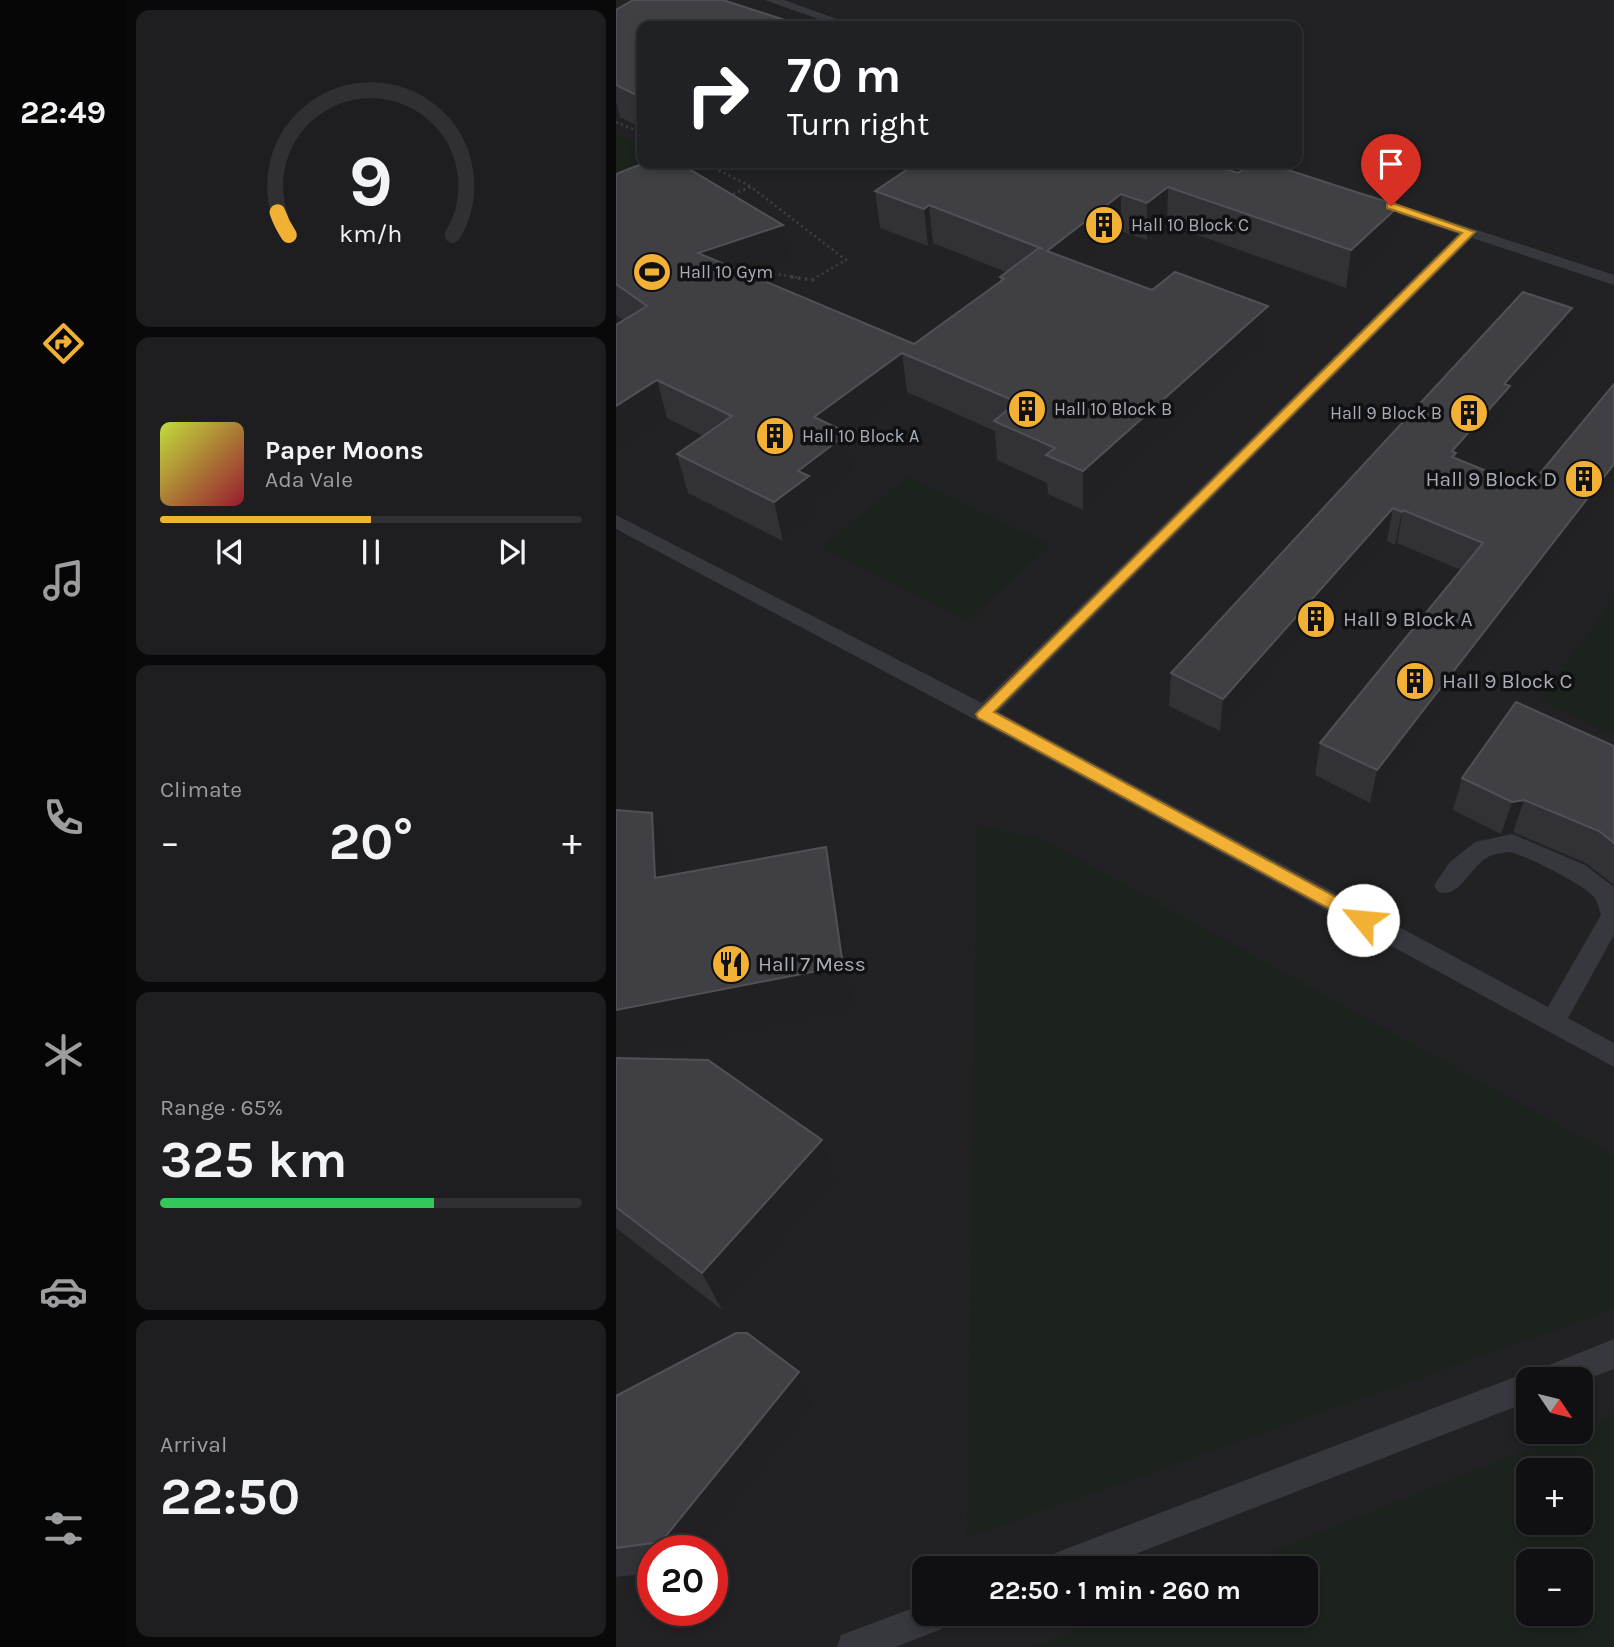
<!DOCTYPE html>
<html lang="en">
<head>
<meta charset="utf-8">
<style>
	:root { --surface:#101012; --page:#1e1e20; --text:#f1f3f6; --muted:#9c9d9f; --line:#303032; --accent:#f2b134 }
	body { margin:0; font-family:Karla,sans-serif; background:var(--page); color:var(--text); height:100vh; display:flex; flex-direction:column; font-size:26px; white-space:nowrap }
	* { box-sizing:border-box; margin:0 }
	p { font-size:23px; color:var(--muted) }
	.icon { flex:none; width:38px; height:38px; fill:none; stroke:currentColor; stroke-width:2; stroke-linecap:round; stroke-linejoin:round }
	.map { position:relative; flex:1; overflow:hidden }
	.drawer { display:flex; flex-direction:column; gap:10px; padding:10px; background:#09090a; width:490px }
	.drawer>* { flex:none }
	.banner { position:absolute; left:21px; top:21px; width:665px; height:147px; border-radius:14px; box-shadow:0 4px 10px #0003,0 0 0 2px var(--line); background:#202124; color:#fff; overflow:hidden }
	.needle { width:46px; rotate:125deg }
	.buttons { position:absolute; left:900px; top:1367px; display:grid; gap:14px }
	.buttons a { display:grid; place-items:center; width:77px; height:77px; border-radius:14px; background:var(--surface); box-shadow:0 4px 10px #0003,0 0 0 2px var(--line); font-size:35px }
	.speed { position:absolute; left:21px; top:1535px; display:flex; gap:14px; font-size:35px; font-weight:700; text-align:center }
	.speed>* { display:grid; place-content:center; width:91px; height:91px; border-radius:50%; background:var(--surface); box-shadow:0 4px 10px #0003,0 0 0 2px var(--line); line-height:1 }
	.speed .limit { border:10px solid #d22; background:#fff; color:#111 }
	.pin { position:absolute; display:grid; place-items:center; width:60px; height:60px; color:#fff; margin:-72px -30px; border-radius:50% 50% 50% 0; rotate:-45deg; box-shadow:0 0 7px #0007 }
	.pin .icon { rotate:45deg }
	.me { position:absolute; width:77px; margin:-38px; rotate:298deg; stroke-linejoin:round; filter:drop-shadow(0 0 5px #0008) }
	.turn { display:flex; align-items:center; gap:24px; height:147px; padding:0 35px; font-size:32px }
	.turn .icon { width:91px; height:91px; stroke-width:2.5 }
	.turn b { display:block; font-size:49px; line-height:60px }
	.big { font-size:52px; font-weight:700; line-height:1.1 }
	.drawer .card { flex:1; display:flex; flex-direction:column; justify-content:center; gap:10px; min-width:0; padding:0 24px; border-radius:14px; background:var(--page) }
	.drawer .dial { align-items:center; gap:0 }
	.dial svg { height:182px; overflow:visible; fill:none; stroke:var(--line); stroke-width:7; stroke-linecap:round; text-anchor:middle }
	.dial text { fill:var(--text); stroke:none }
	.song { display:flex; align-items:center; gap:21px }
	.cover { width:84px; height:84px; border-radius:10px; background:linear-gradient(135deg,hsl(70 70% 55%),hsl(350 70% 35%)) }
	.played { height:7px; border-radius:4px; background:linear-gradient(90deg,var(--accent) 50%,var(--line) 50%) }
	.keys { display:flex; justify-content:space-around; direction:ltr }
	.heat { display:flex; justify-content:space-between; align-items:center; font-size:38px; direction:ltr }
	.charge { height:10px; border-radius:5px; background:linear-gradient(90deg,#34c759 65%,var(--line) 0) }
	.trip { position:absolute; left:296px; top:1556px; width:406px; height:70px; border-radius:14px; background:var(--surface); box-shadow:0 4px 10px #0003,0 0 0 2px var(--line); font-weight:700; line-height:70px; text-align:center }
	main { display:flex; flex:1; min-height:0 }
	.menu { display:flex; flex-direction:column; width:126px; justify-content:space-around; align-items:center; background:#060607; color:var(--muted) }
	.menu .icon { width:49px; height:49px }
	.menu .selected { color:var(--accent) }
	.menu b { font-size:32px; color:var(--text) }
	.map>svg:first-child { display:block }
	.built { fill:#222225; fill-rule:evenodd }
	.green { fill:#1c231d; fill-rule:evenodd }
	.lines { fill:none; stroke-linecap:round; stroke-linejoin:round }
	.path-far1 { stroke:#3d3f44; stroke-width:2.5; stroke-dasharray:2 3.5; stroke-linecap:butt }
	.path { stroke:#3d3f44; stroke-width:3.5; stroke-dasharray:2.5 4.5; stroke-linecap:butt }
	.lane { fill:#37383d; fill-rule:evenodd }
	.wall { fill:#323236 }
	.shaded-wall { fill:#212124 }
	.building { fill:#3f3f44; stroke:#4f5156; stroke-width:2 }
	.route { fill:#f2b134; stroke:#9d7322; stroke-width:2 }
	.labels { text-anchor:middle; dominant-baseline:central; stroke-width:7; stroke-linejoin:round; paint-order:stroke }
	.far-poi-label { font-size:18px; fill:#a8adb8; stroke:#111113; text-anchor:start }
	.poi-label { font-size:21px; fill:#a8adb8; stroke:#111113; text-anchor:start }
</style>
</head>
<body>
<main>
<nav class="menu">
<b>22:49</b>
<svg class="icon selected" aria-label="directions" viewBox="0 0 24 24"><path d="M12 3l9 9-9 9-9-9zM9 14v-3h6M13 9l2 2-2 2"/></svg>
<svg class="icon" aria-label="music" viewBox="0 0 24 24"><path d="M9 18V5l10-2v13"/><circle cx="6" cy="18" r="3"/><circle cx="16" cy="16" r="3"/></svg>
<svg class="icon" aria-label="phone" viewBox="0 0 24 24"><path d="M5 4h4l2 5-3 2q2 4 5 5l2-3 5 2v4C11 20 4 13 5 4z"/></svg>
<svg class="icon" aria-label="climate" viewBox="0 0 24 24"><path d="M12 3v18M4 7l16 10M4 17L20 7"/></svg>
<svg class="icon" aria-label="car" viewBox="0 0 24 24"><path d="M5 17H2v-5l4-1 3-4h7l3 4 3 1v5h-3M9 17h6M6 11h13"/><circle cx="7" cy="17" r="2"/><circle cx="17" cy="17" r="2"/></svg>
<svg class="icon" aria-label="filters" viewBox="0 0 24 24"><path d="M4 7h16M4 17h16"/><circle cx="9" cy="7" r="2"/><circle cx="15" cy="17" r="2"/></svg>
</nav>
<section class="drawer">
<div class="card dial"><svg viewBox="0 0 100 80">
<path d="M14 69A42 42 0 1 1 86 69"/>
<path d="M14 69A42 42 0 0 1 9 59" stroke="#f2b134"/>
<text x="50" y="56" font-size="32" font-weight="700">9</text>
<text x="50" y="72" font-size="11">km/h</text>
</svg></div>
<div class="card">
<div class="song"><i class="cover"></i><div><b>Paper Moons</b><p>Ada Vale</p></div></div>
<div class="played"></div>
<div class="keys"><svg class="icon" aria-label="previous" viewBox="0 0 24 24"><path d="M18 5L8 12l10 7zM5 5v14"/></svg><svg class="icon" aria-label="pause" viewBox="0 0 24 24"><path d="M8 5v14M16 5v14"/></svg><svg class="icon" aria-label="next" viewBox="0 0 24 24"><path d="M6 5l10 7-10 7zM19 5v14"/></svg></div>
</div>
<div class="card"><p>Climate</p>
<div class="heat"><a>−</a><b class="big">20°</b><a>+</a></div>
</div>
<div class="card"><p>Range · 65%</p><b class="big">325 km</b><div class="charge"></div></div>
<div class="card"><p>Arrival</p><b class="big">22:50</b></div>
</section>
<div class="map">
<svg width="998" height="1647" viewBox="0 0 998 1647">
	<rect width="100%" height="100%" fill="#161618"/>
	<path class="built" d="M 0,0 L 998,0 L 998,1647 L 0,1647 ZM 26,26 L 681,26 L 681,163 L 26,163 ZM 912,1379 L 964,1379 L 964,1432 L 912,1432 ZM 912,1470 L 964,1470 L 964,1522 L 912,1522 ZM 37,1550 L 96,1550 L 96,1610 L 37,1610 ZM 912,1561 L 964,1561 L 964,1614 L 912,1614 ZM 308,1568 L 690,1568 L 690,1614 L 308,1614 Z"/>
	<path class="green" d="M 0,134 L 26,145 L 26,162 L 12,170 L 0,185 Z
		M 292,477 L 434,545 L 351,621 L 205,547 Z
		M 998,597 L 998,734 L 924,701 Z
		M 361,825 L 430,841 L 998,1156 L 998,1309 L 351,1537 Z
		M 998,1414 L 998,1647 L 417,1647 L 500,1614 L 690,1614 L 690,1568 L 614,1568 L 955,1432 L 964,1432 L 964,1428 ZM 964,1470 L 964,1522 L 912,1522 L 912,1470 ZM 964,1561 L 964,1614 L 912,1614 L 912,1561 Z"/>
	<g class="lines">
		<path class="path-far1" d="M 0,122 L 26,133
			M 88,163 L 134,186
			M 112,196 L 135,187 L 230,260 L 199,278
			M 141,271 L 185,278"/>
		<path class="path" d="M 175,277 L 196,280 L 202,277"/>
		<path class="lane" d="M 149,0 L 168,0 L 240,26 L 222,26 Z
			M 755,195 L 998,275 L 998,285 L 856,238 L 383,712 L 932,1007 L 985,915 C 983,908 981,899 976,895 C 967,885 906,853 893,852 C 889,852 881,854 877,855 C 855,861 846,900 822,892 L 818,885 L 834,862 L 859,842 L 896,834 L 969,865 L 998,887 L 998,935 L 952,1018 L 998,1043 L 998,1067 L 360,720 L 0,529 L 0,515 L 366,703 L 842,234 L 750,203 L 747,200 Z
			M 998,1339 L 998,1369 L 964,1382 L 964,1379 L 912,1379 L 912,1402 L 483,1568 L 426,1568 L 431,1557 L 442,1552 L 912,1372 L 920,1375 L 923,1369 Z
			M 308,1604 L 308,1614 L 340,1614 L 335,1625 L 280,1647 L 221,1647 L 225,1635 Z"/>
	</g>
	<path class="wall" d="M 0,10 L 26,26 L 26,128 L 4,117 L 0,119 Z
		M 95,163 L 121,163 L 108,169 Z
		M 622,173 L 783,206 L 777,244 L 730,288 L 551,224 L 531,240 L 505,231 L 464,263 L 536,290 L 652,306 L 648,344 L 467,510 L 432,494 L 431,483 L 381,460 L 379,431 L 291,392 L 232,436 L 238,472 L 198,503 L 201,515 L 167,541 L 72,493 L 61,454 L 87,436 L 51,418 L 0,454 L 0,325 L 8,320 L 0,315 L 0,174 L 174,263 L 136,276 L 298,344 L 384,282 L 384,277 L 390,272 L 317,243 L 312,246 L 264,228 L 259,191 Z
		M 947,341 L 889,407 L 886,420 L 848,462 L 912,488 L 998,384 L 998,483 L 754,803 L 699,775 L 704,743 L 845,570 L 781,543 L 779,545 L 771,541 L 604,731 L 553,706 L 555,673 Z
		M 998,746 L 998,885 L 970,863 L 897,832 L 885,834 L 837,810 L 846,778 Z
		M 0,1058 L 220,1181 L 106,1310 L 0,1228 Z
		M 183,1372 L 199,1405 L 84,1550 L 37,1550 L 37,1573 L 0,1577 L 0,1396 Z"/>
	<path class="shaded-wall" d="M 0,102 L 4,117 L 0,119 Z
		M 107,163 L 121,163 L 108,169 Z
		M 552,187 L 551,224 L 531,240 L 531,203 Z
		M 505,194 L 505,231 L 432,289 L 431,251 Z
		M 313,205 L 317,243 L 312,246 L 308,209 Z
		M 783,206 L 777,244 L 730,288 L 735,250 Z
		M 167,225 L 174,263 L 91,291 L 82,253 Z
		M 652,306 L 648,344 L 467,510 L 467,471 Z
		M 956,308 L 947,341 L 889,407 L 886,420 L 835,478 L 836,451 L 888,384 Z
		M 286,353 L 291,392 L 232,436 L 238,472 L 198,503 L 201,515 L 167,541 L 158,502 L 182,471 L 198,417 Z
		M 41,380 L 51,418 L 0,454 L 0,406 Z
		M 998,464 L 998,483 L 754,803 L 761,770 Z
		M 777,508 L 771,541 L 604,731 L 607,699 Z
		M 787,510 L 781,543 L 779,545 L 786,512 Z
		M 908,800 L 897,832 L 885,834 L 896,802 Z
		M 36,813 L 53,856 L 56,921 L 39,878 Z
		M 210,847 L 220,890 L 237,1008 L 0,1055 L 0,1010 Z
		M 206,1140 L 220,1181 L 106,1310 L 86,1273 Z
		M 183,1372 L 199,1405 L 84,1550 L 52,1550 L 45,1542 Z"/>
	<path class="building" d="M 17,0 L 107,0 L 187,26 L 26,26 L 26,98 L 0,85 L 0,10 Z
		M 28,163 L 63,163 L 167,225 L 82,253 L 298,344 L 388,279 L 384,277 L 423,248 L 427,249 L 313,205 L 308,209 L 259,191 L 301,163 L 591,163 L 622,173 L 635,163 L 651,163 L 783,206 L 735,250 L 552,187 L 531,203 L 505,194 L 431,251 L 536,290 L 559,272 L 652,306 L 467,471 L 430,455 L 439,448 L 378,421 L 401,402 L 286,353 L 198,417 L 232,433 L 182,471 L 193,476 L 158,502 L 61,454 L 116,416 L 41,380 L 0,406 L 0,325 L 31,306 L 0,284 L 0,174 Z
		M 907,292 L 956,308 L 888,384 L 894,386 L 836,451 L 840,453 L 836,457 L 912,488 L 998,384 L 998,464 L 761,770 L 704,743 L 867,543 L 787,510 L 786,512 L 777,508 L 607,699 L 555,673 Z
		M 900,702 L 998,746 L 998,843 L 983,831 L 908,800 L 896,802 L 846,778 Z
		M 0,810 L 36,813 L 39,878 L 210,847 L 227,966 L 0,1010 Z
		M 0,1058 L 92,1060 L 206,1140 L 86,1273 L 0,1207 Z
		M 120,1333 L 131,1333 L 183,1372 L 45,1542 L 0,1548 L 0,1396 Z"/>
	<path class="route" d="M 771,204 L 779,204 L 859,232 L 378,712 L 753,915 L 755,920 L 753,925 L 747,927 L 362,718 L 360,714 L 846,233 L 771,208 Z"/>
	<defs>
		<symbol id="building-disc" viewBox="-11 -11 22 22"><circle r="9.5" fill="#f2b134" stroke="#111113"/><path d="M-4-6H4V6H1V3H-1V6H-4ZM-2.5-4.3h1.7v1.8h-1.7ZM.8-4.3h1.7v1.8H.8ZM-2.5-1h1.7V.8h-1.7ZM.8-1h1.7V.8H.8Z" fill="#111"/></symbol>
		<symbol id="stadium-disc" viewBox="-11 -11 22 22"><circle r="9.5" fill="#f2b134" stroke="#111113"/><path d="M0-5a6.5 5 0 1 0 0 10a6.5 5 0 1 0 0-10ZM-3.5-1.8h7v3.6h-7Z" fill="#111"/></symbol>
		<symbol id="restaurant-disc" viewBox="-11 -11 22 22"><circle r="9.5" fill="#f2b134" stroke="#111113"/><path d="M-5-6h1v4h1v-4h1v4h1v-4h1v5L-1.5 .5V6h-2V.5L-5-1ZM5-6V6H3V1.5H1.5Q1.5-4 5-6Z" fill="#111"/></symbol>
	</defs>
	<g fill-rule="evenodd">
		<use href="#building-disc" x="466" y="203" width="44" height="44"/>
		<use href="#stadium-disc" x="14" y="250" width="44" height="44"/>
		<use href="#building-disc" x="389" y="387" width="44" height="44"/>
		<use href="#building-disc" x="831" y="391" width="44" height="44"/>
		<use href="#building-disc" x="137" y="414" width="44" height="44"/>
		<use href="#building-disc" x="946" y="457" width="44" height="44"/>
		<use href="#building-disc" x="678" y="597" width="44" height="44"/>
		<use href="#building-disc" x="777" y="659" width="44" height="44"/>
		<use href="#restaurant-disc" x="93" y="942" width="44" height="44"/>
	</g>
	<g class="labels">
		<g class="far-poi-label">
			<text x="515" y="225">Hall 10 Block C</text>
			<text x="63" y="272">Hall 10 Gym</text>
			<text x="438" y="409">Hall 10 Block B</text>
			<text x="826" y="413" text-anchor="end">Hall 9 Block B</text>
			<text x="186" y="436">Hall 10 Block A</text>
		</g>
		<g class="poi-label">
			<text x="941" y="479" text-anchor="end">Hall 9 Block D</text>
			<text x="727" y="619">Hall 9 Block A</text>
			<text x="826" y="681">Hall 9 Block C</text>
			<text x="142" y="964">Hall 7 Mess</text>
		</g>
	</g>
</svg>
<div class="buttons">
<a><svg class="needle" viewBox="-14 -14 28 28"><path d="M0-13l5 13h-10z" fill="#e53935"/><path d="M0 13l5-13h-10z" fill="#9c9d9f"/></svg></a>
<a>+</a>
<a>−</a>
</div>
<div class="speed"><div class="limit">20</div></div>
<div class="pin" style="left:775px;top:206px;background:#d93025"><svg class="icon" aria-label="arrive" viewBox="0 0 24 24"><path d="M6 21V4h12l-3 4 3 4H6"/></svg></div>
<svg class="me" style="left:747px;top:920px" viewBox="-20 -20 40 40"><circle r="19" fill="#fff"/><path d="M0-13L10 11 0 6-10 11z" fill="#f2b134"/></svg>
<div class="trip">22:50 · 1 min · 260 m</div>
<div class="banner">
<div class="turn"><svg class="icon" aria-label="right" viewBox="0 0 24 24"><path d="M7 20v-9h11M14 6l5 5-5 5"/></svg><div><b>70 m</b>Turn right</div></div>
</div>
</div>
</main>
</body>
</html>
